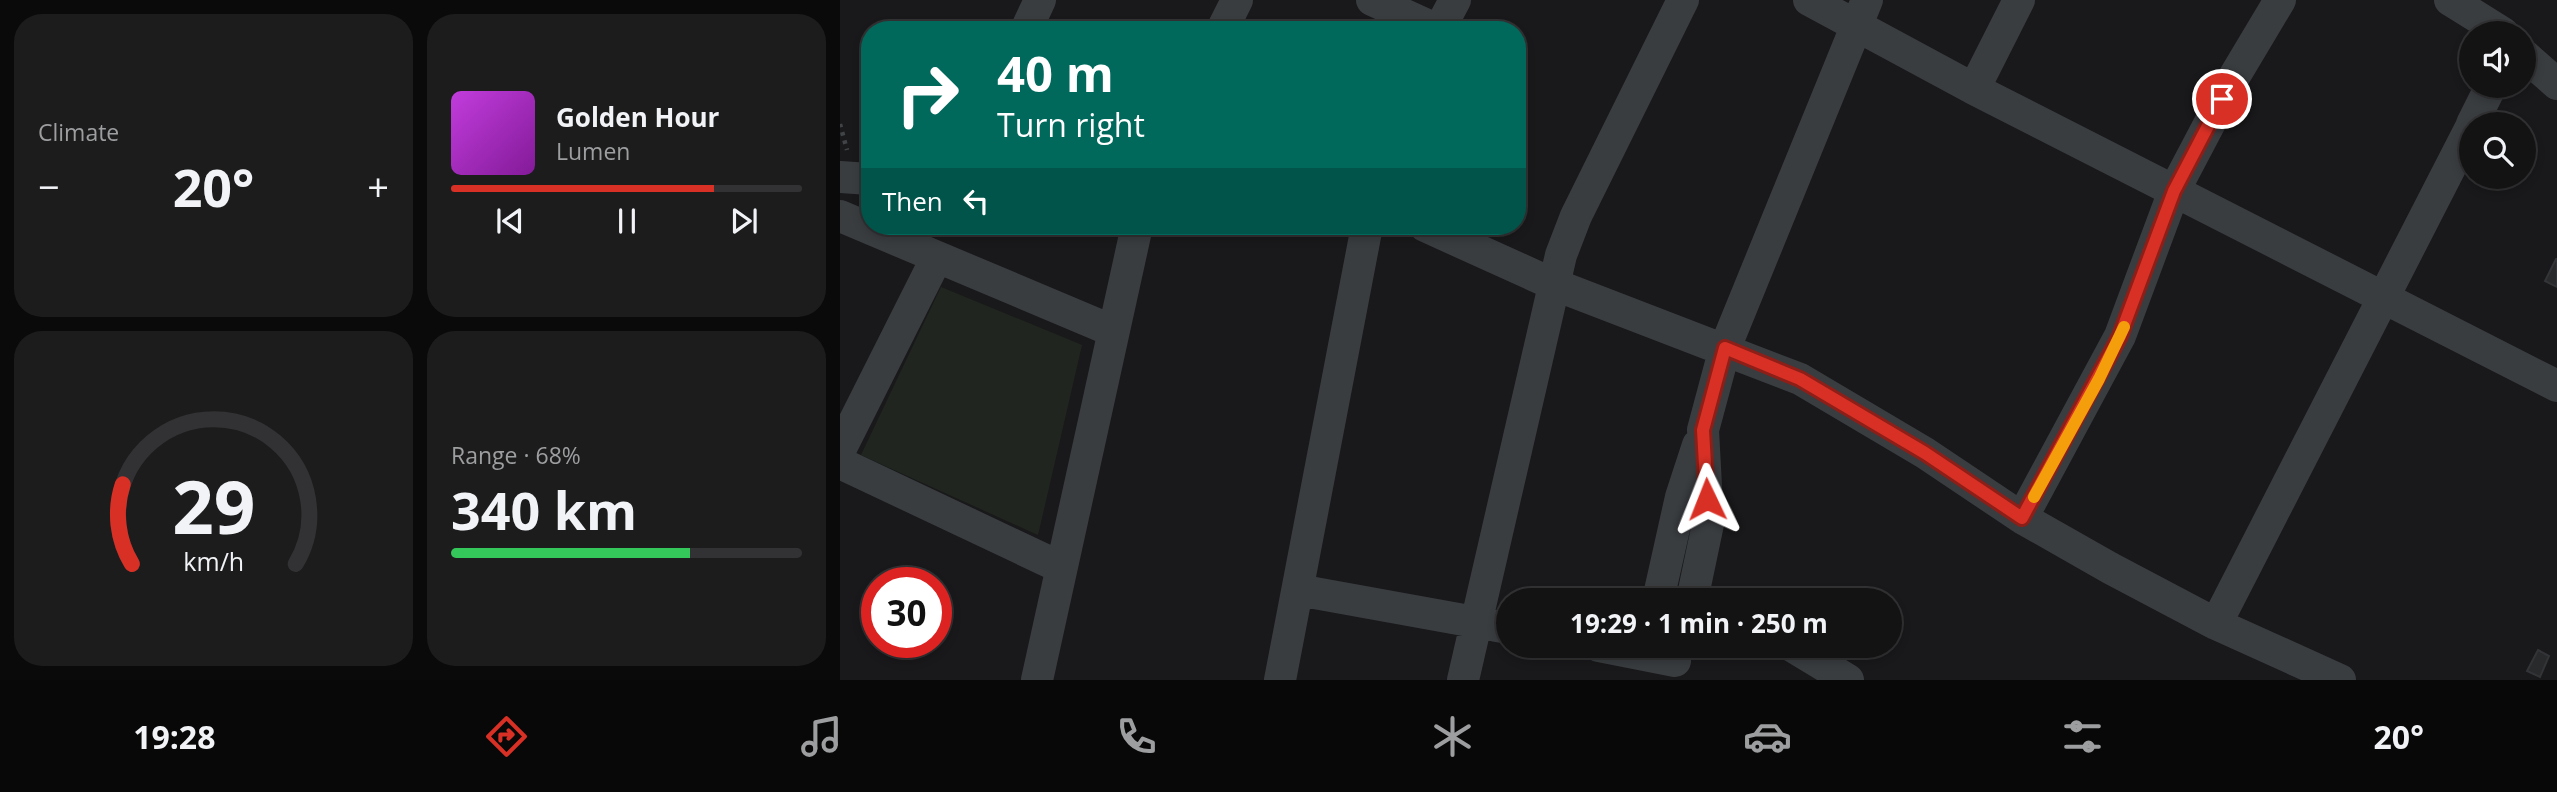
<!DOCTYPE html>
<html lang="en">
<head>
<meta charset="utf-8">
<style>
	:root { --surface:#131314; --page:#1c1c1d; --text:#f1f3f6; --muted:#9d9ea0; --line:#323234; --accent:#d93025 }
	body { margin:0; font-family:"Open Sans",sans-serif; background:var(--page); color:var(--text); height:100vh; display:flex; flex-direction:column; font-size:26px; white-space:nowrap }
	* { box-sizing:border-box; margin:0 }
	p { font-size:23px; color:var(--muted) }
	.icon { flex:none; width:38px; height:38px; fill:none; stroke:currentColor; stroke-width:2; stroke-linecap:round; stroke-linejoin:round }
	.map { position:relative; flex:1; overflow:hidden }
	.side { display:flex; flex-direction:column; gap:14px; padding:14px; background:#0a0a0b; width:840px }
	.side>* { flex:none }
	.guide { position:absolute; left:21px; top:21px; width:665px; height:214px; border-radius:28px; box-shadow:0 4px 10px #0003,0 0 0 2px var(--line); background:#00695c; color:#fff; overflow:hidden }
	.tools { position:absolute; left:1619px; top:21px; display:grid; gap:14px }
	.tools a { display:grid; place-items:center; width:77px; height:77px; border-radius:50%; background:var(--surface); box-shadow:0 4px 10px #0003,0 0 0 2px var(--line); font-size:35px }
	.speed { position:absolute; left:21px; top:567px; display:flex; gap:14px; font-size:35px; font-weight:700; text-align:center }
	.speed>* { display:grid; place-content:center; width:91px; height:91px; border-radius:50%; background:var(--surface); box-shadow:0 4px 10px #0003,0 0 0 2px var(--line); line-height:1 }
	.speed .limit { border:10px solid #d22; background:#fff; color:#111 }
	.pin { position:absolute; display:grid; place-items:center; width:60px; height:60px; color:#fff; margin:-30px; border:4px solid #fff; border-radius:50%; box-shadow:0 2px 7px #0007 }
	.me { position:absolute; width:77px; margin:-38px; rotate:358deg; stroke-linejoin:round; filter:drop-shadow(0 0 5px #0008) }
	.turn { display:flex; align-items:center; gap:24px; height:147px; padding:0 21px; font-size:32px }
	.turn .icon { width:91px; height:91px; stroke-width:2.5 }
	.turn b { display:block; font-size:49px; line-height:60px }
	.then { display:flex; align-items:center; height:66px; padding:0 21px; background:#0003; gap:14px; font-size:26px }
	.big { font-size:52px; font-weight:700; line-height:1.1 }
	.side .card { flex:1; display:flex; flex-direction:column; justify-content:center; gap:10px; min-width:0; padding:0 24px; border-radius:28px; background:var(--page) }
	.side .dial { align-items:center; gap:0 }
	.dial svg { height:182px; overflow:visible; fill:none; stroke:var(--line); stroke-width:7; stroke-linecap:round; text-anchor:middle }
	.dial text { fill:var(--text); stroke:none }
	.song { display:flex; align-items:center; gap:21px }
	.cover { width:84px; height:84px; border-radius:10px; background:linear-gradient(135deg,hsl(290 70% 55%),hsl(290 70% 35%)) }
	.played { height:7px; border-radius:4px; background:linear-gradient(90deg,var(--accent) 75%,var(--line) 75%) }
	.keys { display:flex; justify-content:space-around; direction:ltr }
	.heat { display:flex; justify-content:space-between; align-items:center; font-size:38px; direction:ltr }
	.charge { height:10px; border-radius:5px; background:linear-gradient(90deg,#34c759 68%,var(--line) 0) }
	.side .tiles { flex:1; display:grid; gap:14px; grid-template-columns:repeat(2,1fr) }
	.trip { position:absolute; left:656px; top:588px; width:406px; height:70px; border-radius:35px; background:var(--surface); box-shadow:0 4px 10px #0003,0 0 0 2px var(--line); font-weight:700; line-height:70px; text-align:center }
	.menu { display:flex; height:112px; justify-content:space-around; align-items:center; background:#080808; color:var(--muted) }
	.menu .icon { width:49px; height:49px }
	.menu .active { color:var(--accent) }
	.menu b { font-size:32px; color:var(--text) }
	main { display:flex; flex:1; min-height:0 }
	.map>svg:first-child { display:block }
	.green { fill:#20261f }
	.building { fill:#292a2c; stroke:#333437; stroke-width:2 }
	.lines { fill:none; stroke-linecap:round; stroke-linejoin:round }
	.path { stroke:#404447; stroke-width:4.5; stroke-dasharray:3.5 5; stroke-linecap:butt }
	.minor { stroke:#3a3d40; stroke-width:32 }
	.route-casing { stroke:#8d1f18; stroke-width:18 }
	.route { stroke:#d93025; stroke-width:12 }
	.slow { stroke:#f59e0b; stroke-width:12 }
</style>
</head>
<body>
<main>
<section class="side">
<div class="tiles">
<div class="card"><p>Climate</p>
<div class="heat"><a>−</a><b class="big">20°</b><a>+</a></div>
</div>
<div class="card">
<div class="song"><i class="cover"></i><div><b>Golden Hour</b><p>Lumen</p></div></div>
<div class="played"></div>
<div class="keys"><svg class="icon" aria-label="previous" viewBox="0 0 24 24"><path d="M18 5L8 12l10 7zM5 5v14"/></svg><svg class="icon" aria-label="pause" viewBox="0 0 24 24"><path d="M8 5v14M16 5v14"/></svg><svg class="icon" aria-label="next" viewBox="0 0 24 24"><path d="M6 5l10 7-10 7zM19 5v14"/></svg></div>
</div>
<div class="card dial"><svg viewBox="0 0 100 80">
<path d="M14 69A42 42 0 1 1 86 69"/>
<path d="M14 69A42 42 0 0 1 10 34" stroke="#d93025"/>
<text x="50" y="56" font-size="32" font-weight="700">29</text>
<text x="50" y="72" font-size="11">km/h</text>
</svg></div>
<div class="card"><p>Range · 68%</p><b class="big">340 km</b><div class="charge"></div></div>
</div>
</section>
<div class="map">
<svg width="1717" height="680" viewBox="0 0 1717 680">
	<rect width="100%" height="100%" fill="#19191b"/>
	<path class="green" d="M 101,287 L 242,345 L 198,535 L 21,455 Z"/>
	<path class="building" d="M 1716,259 L 1717,259 L 1717,287 L 1705,281 Z
		M 1698,650 L 1709,656 L 1700,677 L 1687,671 Z"/>
	<g class="lines">
		<path class="path" d="M 0,124 L 7,150"/>
		<path class="minor" d="M 532,0 L 598,30
			M 969,0 L 1134,89 L 1717,386
			M 1610,0 L 1663,33
			M 186,30 L 200,0
			M 382,30 L 397,0
			M 599,30 L 615,0
			M 1684,55 L 1717,84
			M 1134,89 L 1179,0
			M 1632,124 L 1651,86
			M 0,177 L 30,179
			M 0,216 L 273,331
			M 585,226 L 713,284 L 960,379 L 1085,453 L 1182,518 L 1270,568 L 1376,624 L 1500,680
			M 0,450 L 96,259
			M 0,463 L 220,567
			M 1182,518 L 1280,336 L 1334,191 L 1394,77 L 1440,0
			M 458,590 L 668,628
			M 818,600 L 841,497 L 858,445
			M 852,600 L 868,524 L 863,430 L 885,348 L 1027,0
			M 1376,624 L 1631,127
			M 759,646 L 835,661
			M 952,646 L 1008,680
			M 197,680 L 297,226
			M 440,680 L 527,226
			M 623,680 L 721,255 L 736,216 L 843,0"/>
	</g>
	<g class="lines">
		<defs>
			<path id="route" d="M 867,499 L 863,430 L 885,348 L 960,379 L 1085,453 L 1182,518 L 1280,336 L 1334,191 L 1382,99"/>
		</defs>
		<use href="#route" class="route-casing"/>
		<use href="#route" class="route"/>
		<path class="slow" d="M 1194,497 L 1259,379 L 1284,327"/>
	</g>
</svg>
<div class="tools">
<a><svg class="icon" aria-label="sound" viewBox="0 0 24 24"><path d="M4 9h4l5-4v14l-5-4H4zM17 9q2 3 0 6"/></svg></a>
<a><svg class="icon" aria-label="search" viewBox="0 0 24 24"><circle cx="10" cy="10" r="6"/><path d="M15 15l6 6"/></svg></a>
</div>
<div class="speed"><div class="limit">30</div></div>
<div class="pin" style="left:1382px;top:99px;background:#d93025"><svg class="icon" aria-label="arrive" viewBox="0 0 24 24"><path d="M6 21V4h12l-3 4 3 4H6"/></svg></div>
<svg class="me" style="left:867px;top:499px" viewBox="-20 -20 40 40"><path d="M0-17L14 15 0 8-14 15z" fill="#d93025" stroke="#fff" stroke-width="4"/></svg>
<div class="trip">19:29 · 1 min · 250 m</div>
<div class="guide">
<div class="turn"><svg class="icon" aria-label="right" viewBox="0 0 24 24"><path d="M7 20v-9h11M14 6l5 5-5 5"/></svg><div><b>40 m</b>Turn right</div></div>
<div class="then">Then<svg class="icon" aria-label="left" viewBox="0 0 24 24"><path d="M17 20v-9H6M10 6l-5 5 5 5"/></svg></div>
</div>
</div>
</main>
<nav class="menu">
<b>19:28</b>
<svg class="icon active" aria-label="directions" viewBox="0 0 24 24"><path d="M12 3l9 9-9 9-9-9zM9 14v-3h6M13 9l2 2-2 2"/></svg>
<svg class="icon" aria-label="music" viewBox="0 0 24 24"><path d="M9 18V5l10-2v13"/><circle cx="6" cy="18" r="3"/><circle cx="16" cy="16" r="3"/></svg>
<svg class="icon" aria-label="phone" viewBox="0 0 24 24"><path d="M5 4h4l2 5-3 2q2 4 5 5l2-3 5 2v4C11 20 4 13 5 4z"/></svg>
<svg class="icon" aria-label="climate" viewBox="0 0 24 24"><path d="M12 3v18M4 7l16 10M4 17L20 7"/></svg>
<svg class="icon" aria-label="car" viewBox="0 0 24 24"><path d="M5 17H2v-5l4-1 3-4h7l3 4 3 1v5h-3M9 17h6M6 11h13"/><circle cx="7" cy="17" r="2"/><circle cx="17" cy="17" r="2"/></svg>
<svg class="icon" aria-label="filters" viewBox="0 0 24 24"><path d="M4 7h16M4 17h16"/><circle cx="9" cy="7" r="2"/><circle cx="15" cy="17" r="2"/></svg>
<b>20°</b>
</nav>
</body>
</html>
